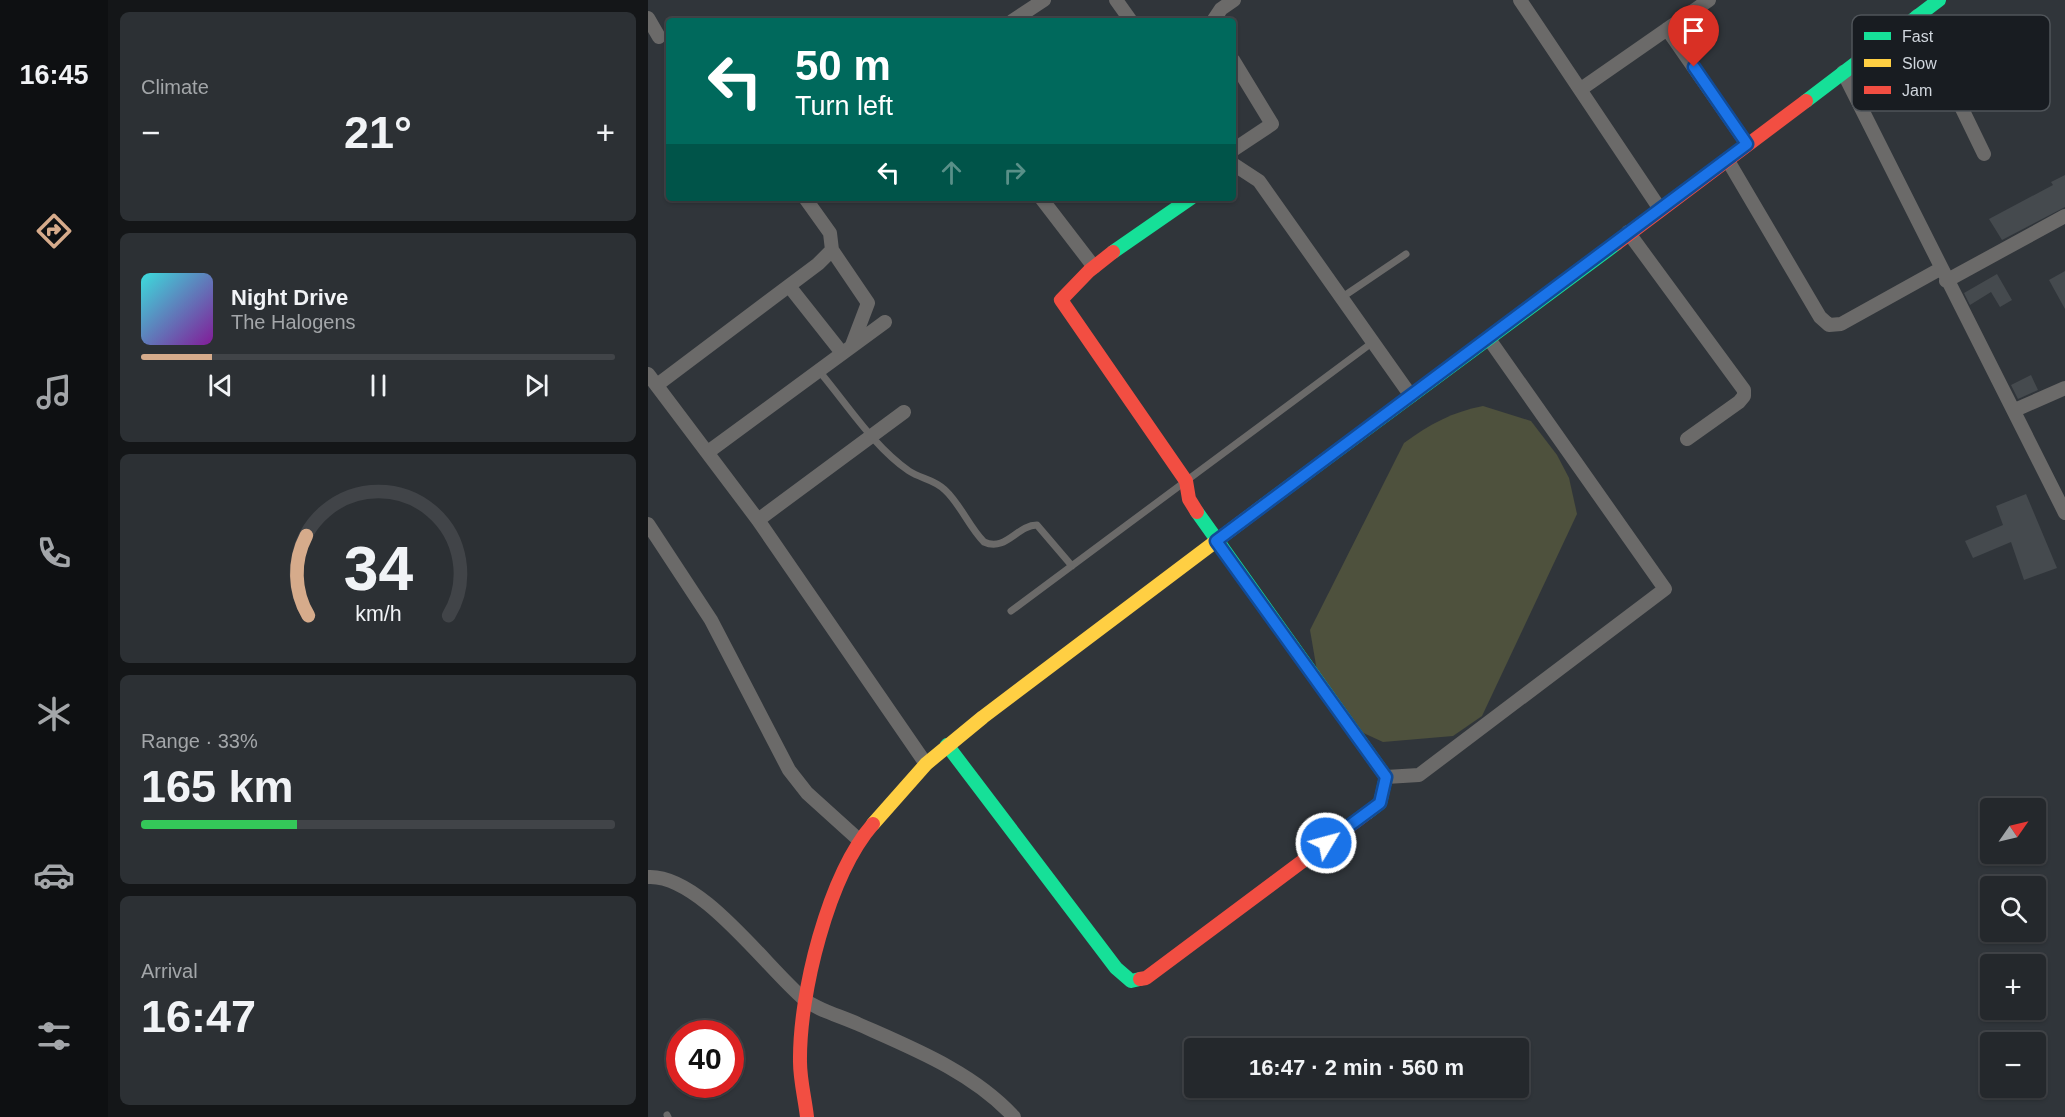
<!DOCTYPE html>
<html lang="en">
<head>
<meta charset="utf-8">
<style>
	:root { --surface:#24282c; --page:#2c3034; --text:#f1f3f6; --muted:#a3a6a9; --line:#414448; --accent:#d6ab8b }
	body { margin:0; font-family:Helvetica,sans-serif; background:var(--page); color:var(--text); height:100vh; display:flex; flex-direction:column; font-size:22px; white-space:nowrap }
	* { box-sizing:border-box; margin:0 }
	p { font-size:20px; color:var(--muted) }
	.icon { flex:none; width:33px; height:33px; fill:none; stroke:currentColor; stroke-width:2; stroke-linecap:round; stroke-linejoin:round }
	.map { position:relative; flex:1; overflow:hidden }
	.side { display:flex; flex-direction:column; gap:12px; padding:12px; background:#141618; width:540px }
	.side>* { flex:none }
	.banner { position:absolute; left:18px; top:18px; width:570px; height:183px; border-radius:6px; box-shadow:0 2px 4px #0004,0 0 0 2px var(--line); background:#00695c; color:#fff; overflow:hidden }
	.needle { width:39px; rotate:56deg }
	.tools { position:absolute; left:1332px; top:798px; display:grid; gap:12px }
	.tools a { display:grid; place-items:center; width:66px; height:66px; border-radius:6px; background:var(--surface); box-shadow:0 2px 4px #0004,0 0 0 2px var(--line); font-size:30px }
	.speed { position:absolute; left:18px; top:1020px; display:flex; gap:12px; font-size:30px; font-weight:700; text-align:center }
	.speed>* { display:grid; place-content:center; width:78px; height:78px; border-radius:50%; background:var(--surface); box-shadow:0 2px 4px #0004,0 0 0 2px var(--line); line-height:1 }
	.speed .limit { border:9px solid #d22; background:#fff; color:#111 }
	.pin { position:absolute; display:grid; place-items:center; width:51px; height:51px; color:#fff; margin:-62px -26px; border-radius:50% 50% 50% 0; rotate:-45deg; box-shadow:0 0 6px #0007 }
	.pin .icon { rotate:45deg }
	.me { position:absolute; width:66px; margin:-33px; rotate:53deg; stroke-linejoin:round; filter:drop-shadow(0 0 4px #0008) }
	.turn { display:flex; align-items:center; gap:21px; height:126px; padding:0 30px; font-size:27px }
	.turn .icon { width:78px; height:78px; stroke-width:2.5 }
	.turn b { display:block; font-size:42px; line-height:51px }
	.lanes { display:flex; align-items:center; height:57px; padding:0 30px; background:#0003; justify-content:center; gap:30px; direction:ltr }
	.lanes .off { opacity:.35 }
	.big { font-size:45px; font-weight:600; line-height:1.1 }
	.side .card { flex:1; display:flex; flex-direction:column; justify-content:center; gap:9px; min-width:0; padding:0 21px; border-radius:9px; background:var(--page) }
	.side .dial { align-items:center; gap:0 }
	.dial svg { height:156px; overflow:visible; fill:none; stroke:var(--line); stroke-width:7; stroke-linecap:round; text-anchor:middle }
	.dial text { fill:var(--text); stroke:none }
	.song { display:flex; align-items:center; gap:18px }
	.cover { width:72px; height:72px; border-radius:9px; background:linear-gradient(135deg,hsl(180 70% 55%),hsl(290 70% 35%)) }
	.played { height:6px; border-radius:3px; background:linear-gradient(90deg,var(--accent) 15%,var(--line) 15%) }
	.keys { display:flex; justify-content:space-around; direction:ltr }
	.heat { display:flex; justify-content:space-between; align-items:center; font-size:33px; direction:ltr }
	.charge { height:9px; border-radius:4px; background:linear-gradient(90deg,#34c759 33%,var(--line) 0) }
	.trip { position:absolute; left:536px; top:1038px; width:345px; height:60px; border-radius:6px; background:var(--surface); box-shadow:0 2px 4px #0004,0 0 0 2px var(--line); font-weight:600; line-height:60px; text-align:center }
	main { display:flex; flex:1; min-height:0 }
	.tabs { display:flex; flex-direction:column; width:108px; justify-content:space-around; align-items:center; background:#0e1012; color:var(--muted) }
	.tabs .icon { width:42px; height:42px }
	.tabs .on { color:var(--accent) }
	.tabs b { font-size:27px; color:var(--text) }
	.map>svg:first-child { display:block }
	.green { fill:#4e513d }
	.building { fill:#454a4e }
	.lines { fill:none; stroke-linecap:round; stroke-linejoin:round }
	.lane { stroke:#6b6a69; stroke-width:7 }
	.street { stroke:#6b6a69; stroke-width:14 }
	.fast { stroke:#16e098; stroke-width:14 }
	.slow { stroke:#ffcf43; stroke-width:14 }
	.jam { stroke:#f24e42; stroke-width:14 }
	.route-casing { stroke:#114b97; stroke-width:15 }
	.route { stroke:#1a73e8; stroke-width:10 }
	.key { fill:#181c21; stroke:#4f5459; stroke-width:1.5 }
	.key-label { font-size:16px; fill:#d0d6dd }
</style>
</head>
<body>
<main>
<nav class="tabs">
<b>16:45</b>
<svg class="icon on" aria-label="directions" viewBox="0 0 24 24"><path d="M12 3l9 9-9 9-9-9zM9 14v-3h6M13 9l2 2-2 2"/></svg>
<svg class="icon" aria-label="music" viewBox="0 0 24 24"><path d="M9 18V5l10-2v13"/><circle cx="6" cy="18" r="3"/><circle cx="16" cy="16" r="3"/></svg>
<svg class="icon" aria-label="phone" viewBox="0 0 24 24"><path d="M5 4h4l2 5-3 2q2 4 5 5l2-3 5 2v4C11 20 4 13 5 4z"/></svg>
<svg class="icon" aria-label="climate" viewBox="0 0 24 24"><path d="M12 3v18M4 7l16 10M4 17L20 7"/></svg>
<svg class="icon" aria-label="car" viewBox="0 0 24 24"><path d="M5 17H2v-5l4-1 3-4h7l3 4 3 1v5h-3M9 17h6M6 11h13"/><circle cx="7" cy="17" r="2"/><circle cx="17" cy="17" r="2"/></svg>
<svg class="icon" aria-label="filters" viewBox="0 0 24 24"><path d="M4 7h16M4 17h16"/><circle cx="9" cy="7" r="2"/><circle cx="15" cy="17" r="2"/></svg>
</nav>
<section class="side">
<div class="card"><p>Climate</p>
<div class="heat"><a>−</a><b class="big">21°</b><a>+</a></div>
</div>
<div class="card">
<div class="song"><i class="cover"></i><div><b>Night Drive</b><p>The Halogens</p></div></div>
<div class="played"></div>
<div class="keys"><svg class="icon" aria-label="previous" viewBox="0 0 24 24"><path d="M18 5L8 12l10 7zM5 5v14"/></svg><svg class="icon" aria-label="pause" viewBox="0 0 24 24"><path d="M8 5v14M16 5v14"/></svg><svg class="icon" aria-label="next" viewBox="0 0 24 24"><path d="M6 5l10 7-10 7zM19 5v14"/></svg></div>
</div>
<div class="card dial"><svg viewBox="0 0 100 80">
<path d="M14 69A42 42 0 1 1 86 69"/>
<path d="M14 69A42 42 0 0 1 13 28" stroke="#d6ab8b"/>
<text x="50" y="56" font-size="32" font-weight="700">34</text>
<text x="50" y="72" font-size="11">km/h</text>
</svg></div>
<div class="card"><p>Range · 33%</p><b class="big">165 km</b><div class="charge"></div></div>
<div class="card"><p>Arrival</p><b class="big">16:47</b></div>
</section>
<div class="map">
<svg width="1417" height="1117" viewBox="0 0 1417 1117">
	<rect width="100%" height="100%" fill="#30353a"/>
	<path class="green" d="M 835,406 L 883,421 L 909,455 L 921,478 L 929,514 L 834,716 L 805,736 L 735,742 L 709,730 L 669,671 L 662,630 L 756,443 C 782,424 804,412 835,406 Z"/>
	<path class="building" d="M 1417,175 L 1417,207 L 1354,240 L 1341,219 L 1405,185 L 1403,182 Z
		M 1417,271 L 1417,309 L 1401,280 Z
		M 1349,274 L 1364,300 L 1352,307 L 1343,292 L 1322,305 L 1316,293 Z
		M 1383,375 L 1390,390 L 1370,399 L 1363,385 Z
		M 1378,494 L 1409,568 L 1376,580 L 1363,542 L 1325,558 L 1317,541 L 1355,525 L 1348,506 Z"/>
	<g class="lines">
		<path class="lane" d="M 693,298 L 758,254
			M 171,371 C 199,404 225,446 261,471 C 273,479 286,479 297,490 C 313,505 321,527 336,542 C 358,552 369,525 389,525 L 424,566
			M 363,611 L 725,342
			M 19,1115 L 20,1117"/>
		<path class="street" d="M 468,0 L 483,21
			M 872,0 L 1012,209
			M 1269,16 L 1336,154
			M 0,18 L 11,37
			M 364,21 L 396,0
			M 565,21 L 573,9 L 586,0
			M 1019,29 L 1099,144
			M 585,60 L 624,124 L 585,150
			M 1195,72 L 1417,513
			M 933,89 L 1061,0
			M 1079,159 L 1172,317 L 1181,325 L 1193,324 L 1292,269
			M 585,164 L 611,181 L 763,396
			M 393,198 L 446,267
			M 980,232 L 1096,390 L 1096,396 L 1091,402 L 1039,439
			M 184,250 L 220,303 L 204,345
			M 1298,281 L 1417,216
			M 141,286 L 194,353
			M 0,374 L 110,520 L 278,764
			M 9,385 L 170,264 L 184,250 L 182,233 L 157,198
			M 1367,410 L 1417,388
			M 60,452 L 237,322
			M 110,520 L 256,412
			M 0,524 L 63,620 L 141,770 L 159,793 L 211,840
			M 738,777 L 771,775 L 1017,589 L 841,339
			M 0,877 C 52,874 118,967 156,999 C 169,1010 193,1016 210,1024 C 264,1048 325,1072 366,1117"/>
		<path class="fast" d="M 1158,101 L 1291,0
			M 465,252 L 543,198
			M 616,505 L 968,244
			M 549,512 L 738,777 L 732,803 L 719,813
			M 299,745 L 468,968 L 483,981 L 492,979"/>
		<path class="slow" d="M 225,824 L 278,764 L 335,717 L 616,505"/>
		<path class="jam" d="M 968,244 L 1158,101
			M 465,252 L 441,271 L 413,300 L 538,481 L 541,499 L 549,512
			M 492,979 L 498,978 L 719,813
			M 159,1117 C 157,1099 152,1080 152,1062 C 151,994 180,876 225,824"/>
	</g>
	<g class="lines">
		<defs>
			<path id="route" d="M 678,843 L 732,803 L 738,777 L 568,541 L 1099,144 L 1046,67"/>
		</defs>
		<use href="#route" class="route-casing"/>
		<use href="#route" class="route"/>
	</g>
	<rect x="1204" y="15" width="198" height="96" rx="9" class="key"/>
	<rect x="1216" y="32" width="27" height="8" fill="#16e098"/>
	<rect x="1216" y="59" width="27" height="8" fill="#ffcf43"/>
	<rect x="1216" y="86" width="27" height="8" fill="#f24e42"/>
	<g class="key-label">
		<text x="1254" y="42">Fast</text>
		<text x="1254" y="69">Slow</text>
		<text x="1254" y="96">Jam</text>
	</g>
</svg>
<div class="tools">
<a><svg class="needle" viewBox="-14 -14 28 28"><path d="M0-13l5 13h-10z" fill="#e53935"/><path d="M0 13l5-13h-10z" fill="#a3a6a9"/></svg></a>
<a><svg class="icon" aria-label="search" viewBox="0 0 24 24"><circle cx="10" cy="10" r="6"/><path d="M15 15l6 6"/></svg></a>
<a>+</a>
<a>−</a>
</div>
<div class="speed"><div class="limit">40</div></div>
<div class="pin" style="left:1046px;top:67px;background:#d93025"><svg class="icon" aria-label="arrive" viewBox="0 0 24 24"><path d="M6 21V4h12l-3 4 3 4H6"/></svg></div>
<svg class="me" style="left:678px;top:843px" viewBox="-20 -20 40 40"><circle r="17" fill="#1a73e8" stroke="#fff" stroke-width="3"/><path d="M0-11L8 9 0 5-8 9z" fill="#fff"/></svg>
<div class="trip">16:47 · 2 min · 560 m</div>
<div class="banner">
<div class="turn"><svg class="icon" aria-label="left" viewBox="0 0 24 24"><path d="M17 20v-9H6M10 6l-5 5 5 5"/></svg><div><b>50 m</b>Turn left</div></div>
<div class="lanes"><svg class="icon" aria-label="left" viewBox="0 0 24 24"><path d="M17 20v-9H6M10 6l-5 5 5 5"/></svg><svg class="icon off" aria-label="ahead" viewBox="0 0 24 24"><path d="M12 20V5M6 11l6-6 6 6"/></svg><svg class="icon off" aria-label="right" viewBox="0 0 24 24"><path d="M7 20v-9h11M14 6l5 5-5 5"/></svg></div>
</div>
</div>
</main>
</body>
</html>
